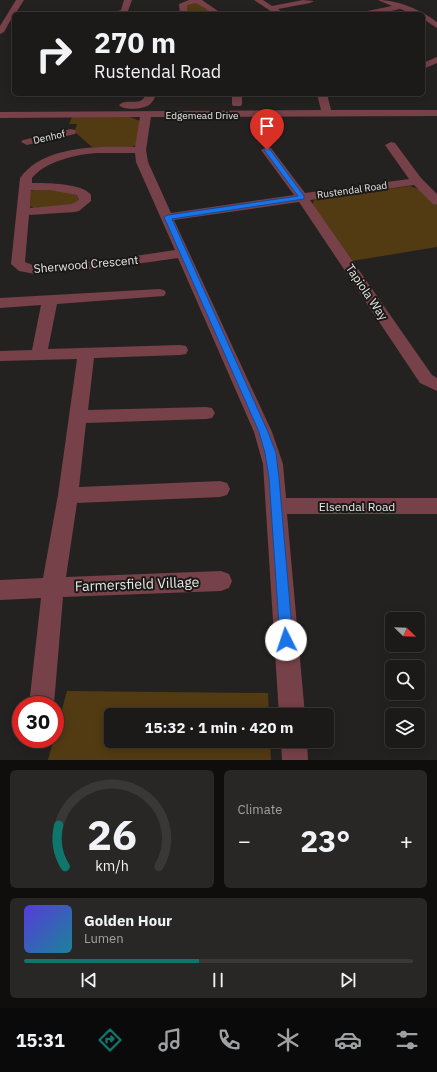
<!DOCTYPE html>
<html lang="en">
<head>
<meta charset="utf-8">
<style>
	:root { --surface:#1b1a18; --page:#282725; --text:#f1f3f6; --muted:#a0a1a2; --line:#393837; --accent:#0f766e }
	body { margin:0; font-family:"IBM Plex Sans",sans-serif; background:var(--page); color:var(--text); height:100vh; display:flex; flex-direction:column; font-size:15px; white-space:nowrap }
	* { box-sizing:border-box; margin:0 }
	p { font-size:13px; color:var(--muted) }
	.icon { flex:none; width:22px; height:22px; fill:none; stroke:currentColor; stroke-width:2; stroke-linecap:round; stroke-linejoin:round }
	.map { position:relative; height:760px; overflow:hidden }
	.sheet { display:flex; flex-direction:column; gap:10px; padding:10px; background:#0f0e0d; flex:1 }
	.sheet>* { flex:none }
	.hud { position:absolute; left:12px; top:12px; width:413px; height:84px; border-radius:6px; box-shadow:0 2px 10px #0003,0 0 0 1px var(--line); background:#1b1a18; color:var(--text); overflow:hidden }
	.needle { width:26px; rotate:113deg }
	.fabs { position:absolute; left:385px; top:612px; display:grid; gap:8px }
	.fabs a { display:grid; place-items:center; width:40px; height:40px; border-radius:6px; background:var(--surface); box-shadow:0 2px 10px #0003,0 0 0 1px var(--line); font-size:20px }
	.speed { position:absolute; left:12px; top:696px; display:flex; gap:8px; font-size:20px; font-weight:700; text-align:center }
	.speed>* { display:grid; place-content:center; width:52px; height:52px; border-radius:50%; background:var(--surface); box-shadow:0 2px 10px #0003,0 0 0 1px var(--line); line-height:1 }
	.speed .limit { border:6px solid #d22; background:#fff; color:#111 }
	.pin { position:absolute; display:grid; place-items:center; width:34px; height:34px; color:#fff; margin:-41px -17px; border-radius:50% 50% 50% 0; rotate:-45deg; box-shadow:0 0 4px #0007 }
	.pin .icon { rotate:45deg }
	.me { position:absolute; width:44px; margin:-22px; rotate:356deg; stroke-linejoin:round; filter:drop-shadow(0 0 3px #0008) }
	.turn { display:flex; align-items:center; gap:14px; height:84px; padding:0 16px; font-size:18px }
	.turn .icon { width:52px; height:52px; stroke-width:2.5 }
	.turn b { display:block; font-size:28px; line-height:34px }
	.big { font-size:30px; font-weight:700; line-height:1.1 }
	.sheet .card { flex:1; display:flex; flex-direction:column; justify-content:center; gap:6px; min-width:0; padding:0 14px; border-radius:6px; background:var(--page) }
	.sheet .dial { align-items:center; gap:0 }
	.dial svg { height:104px; overflow:visible; fill:none; stroke:var(--line); stroke-width:7; stroke-linecap:round; text-anchor:middle }
	.dial text { fill:var(--text); stroke:none }
	.song { display:flex; align-items:center; gap:12px }
	.cover { width:48px; height:48px; border-radius:6px; background:linear-gradient(135deg,hsl(250 70% 55%),hsl(190 70% 35%)) }
	.played { height:4px; border-radius:2px; background:linear-gradient(90deg,var(--accent) 45%,var(--line) 45%) }
	.keys { display:flex; justify-content:space-around; direction:ltr }
	.heat { display:flex; justify-content:space-between; align-items:center; font-size:22px; direction:ltr }
	.sheet .tiles { flex:1; display:grid; gap:10px; grid-template-columns:1fr 1fr }
	.card:last-child { grid-column:span 2 }
	.trip { position:absolute; left:104px; top:708px; width:230px; height:40px; border-radius:6px; background:var(--surface); box-shadow:0 2px 10px #0003,0 0 0 1px var(--line); font-weight:700; line-height:40px; text-align:center }
	.dock { display:flex; height:64px; justify-content:space-around; align-items:center; background:#0b0a0a; color:var(--muted) }
	.dock .icon { width:28px; height:28px }
	.dock .on { color:var(--accent) }
	.dock b { font-size:18px; color:var(--text) }
	.map>svg:first-child { display:block }
	.green { fill:#523b12 }
	.lines { fill:none; stroke-linecap:round; stroke-linejoin:round }
	.minor { fill:#764148; fill-rule:evenodd }
	.route { fill:#1a73e8; stroke:#114b97 }
	.labels { text-anchor:middle; dominant-baseline:central; stroke-width:4; stroke-linejoin:round; paint-order:stroke }
	.far-street-label { font-size:10px; fill:#eae9e7; stroke:#1a1917 }
	.street-label { font-size:12px; fill:#eae9e7; stroke:#1a1917 }
	.near-street-label { font-size:14px; fill:#eae9e7; stroke:#1a1917 }
</style>
</head>
<body>
<div class="map">
<svg width="437" height="760" viewBox="0 0 437 760">
	<rect width="100%" height="100%" fill="#242220"/>
	<path class="green" d="M 195,2 L 210,10 L 205,13 L 187,13 L 185,4 Z
		M 72,117 L 130,117 L 140,121 L 136,145 L 132,147 L 92,147 L 76,133 L 75,130 L 77,124 L 69,124 Z
		M 410,186 L 421,190 L 437,206 L 437,247 L 352,261 L 312,204 L 315,199 Z
		M 40,188 L 77,194 L 79,201 L 77,204 L 34,208 L 30,206 L 31,191 Z
		M 67,691 L 268,693 L 269,715 L 111,715 L 111,741 L 270,741 L 271,760 L 48,760 Z"/>
	<g class="lines">
		<path class="minor" d="M 16,0 L 24,0 L 17,11 L 118,11 L 121,10 L 124,0 L 132,0 L 128,11 L 123,14 L 14,14 L 4,32 L 0,34 L 0,26 Z
			M 189,0 L 202,0 L 218,11 L 211,14 L 198,14 L 208,10 L 196,3 L 187,5 L 187,11 L 196,14 L 180,14 L 179,4 Z
			M 254,0 L 263,0 L 272,6 L 303,0 L 314,1 L 310,3 L 278,9 L 284,14 L 275,14 Z
			M 378,0 C 398,0 421,10 437,22 L 437,28 L 423,19 L 423,14 L 413,14 L 400,9 L 377,14 L 361,14 L 362,12 L 392,6 Z
			M 437,57 L 437,63 L 423,69 L 423,63 Z
			M 146,94 L 156,94 C 155,98 153,102 149,105 C 143,109 124,111 119,105 C 127,97 141,108 146,94 Z
			M 232,94 L 242,94 L 242,104 L 241,106 L 233,106 L 232,104 Z
			M 317,94 L 327,94 L 331,110 L 437,110 L 437,116 L 151,117 L 146,150 L 148,162 L 171,213 L 294,195 L 261,150 L 267,147 L 271,148 L 305,193 L 409,179 L 385,145 L 391,142 L 395,143 L 421,178 L 437,194 L 437,205 L 433,204 L 414,185 L 310,200 L 432,375 L 437,378 L 437,391 L 420,383 L 299,202 L 174,220 L 272,432 L 283,464 L 286,498 L 437,498 L 437,514 L 287,514 L 305,715 L 279,715 L 263,464 L 254,432 L 178,258 L 115,267 L 35,274 L 19,271 L 11,264 L 20,178 C 43,145 99,146 135,147 L 140,117 L 0,118 L 0,112 L 321,110 ZM 96,153 L 135,153 L 136,162 L 175,250 L 115,259 L 35,266 L 25,262 L 29,215 L 75,212 L 79,211 L 91,201 L 91,195 C 83,183 46,183 32,183 L 32,178 C 46,161 75,155 96,153 ZM 31,190 L 50,190 L 77,195 L 79,200 L 72,204 L 30,208 Z
			M 71,129 L 75,130 L 76,132 L 75,134 L 27,145 L 21,142 L 23,140 Z
			M 159,289 L 164,290 L 166,293 L 164,296 L 57,304 L 48,349 L 180,345 L 186,346 L 188,350 L 186,354 L 180,355 L 94,358 L 88,410 L 206,407 L 212,408 L 215,413 L 212,418 L 206,419 L 86,423 L 79,487 L 220,481 L 227,483 L 230,489 L 227,495 L 220,497 L 77,503 L 66,577 L 221,571 L 229,574 L 232,581 L 229,588 L 221,591 L 63,597 L 54,704 L 29,705 L 41,598 L 0,600 L 0,580 L 43,578 L 58,495 L 77,359 L 0,361 L 0,351 L 32,350 L 41,305 L 0,308 L 0,298 Z
			M 281,741 L 307,741 L 308,760 L 282,760 Z"/>
	</g>
	<path class="route" d="M 265,148 L 269,148 L 304,196 L 304,199 L 172,219 L 268,432 L 276,453 L 279,478 L 293,640 L 291,644 L 286,646 L 282,644 L 280,640 L 269,478 L 265,453 L 259,432 L 164,217 L 168,215 L 298,196 L 264,150 Z"/>
	<g class="labels">
		<g class="far-street-label">
			<text x="202" y="115">Edgemead Drive</text>
			<text transform="translate(49 137) rotate(-13)">Denhof</text>
			<text transform="translate(352 190) rotate(-8)">Rustendal Road</text>
		</g>
		<g class="street-label">
			<text transform="translate(86 264) rotate(-5)">Sherwood Crescent</text>
			<text transform="translate(367 292) rotate(56)">Tapiola Way</text>
			<text x="357" y="506">Elsendal Road</text>
		</g>
		<g class="near-street-label">
			<text transform="translate(137 584) rotate(-2)">Farmersfield Village</text>
		</g>
	</g>
</svg>
<div class="fabs">
<a><svg class="needle" viewBox="-14 -14 28 28"><path d="M0-13l5 13h-10z" fill="#e53935"/><path d="M0 13l5-13h-10z" fill="#a0a1a2"/></svg></a>
<a><svg class="icon" aria-label="search" viewBox="0 0 24 24"><circle cx="10" cy="10" r="6"/><path d="M15 15l6 6"/></svg></a>
<a><svg class="icon" aria-label="layers" viewBox="0 0 24 24"><path d="M12 4l9 5-9 5-9-5zM3 14l9 5 9-5"/></svg></a>
</div>
<div class="speed"><div class="limit">30</div></div>
<div class="pin" style="left:267px;top:150px;background:#d93025"><svg class="icon" aria-label="arrive" viewBox="0 0 24 24"><path d="M6 21V4h12l-3 4 3 4H6"/></svg></div>
<svg class="me" style="left:286px;top:640px" viewBox="-20 -20 40 40"><circle r="19" fill="#fff"/><path d="M0-13L10 11 0 6-10 11z" fill="#1a73e8"/></svg>
<div class="trip">15:32 · 1 min · 420 m</div>
<div class="hud">
<div class="turn"><svg class="icon" aria-label="right" viewBox="0 0 24 24"><path d="M7 20v-9h11M14 6l5 5-5 5"/></svg><div><b>270 m</b>Rustendal Road</div></div>
</div>
</div>
<section class="sheet">
<div class="tiles">
<div class="card dial"><svg viewBox="0 0 100 80">
<path d="M14 69A42 42 0 1 1 86 69"/>
<path d="M14 69A42 42 0 0 1 9 37" stroke="#0f766e"/>
<text x="50" y="56" font-size="32" font-weight="700">26</text>
<text x="50" y="72" font-size="11">km/h</text>
</svg></div>
<div class="card"><p>Climate</p>
<div class="heat"><a>−</a><b class="big">23°</b><a>+</a></div>
</div>
<div class="card">
<div class="song"><i class="cover"></i><div><b>Golden Hour</b><p>Lumen</p></div></div>
<div class="played"></div>
<div class="keys"><svg class="icon" aria-label="previous" viewBox="0 0 24 24"><path d="M18 5L8 12l10 7zM5 5v14"/></svg><svg class="icon" aria-label="pause" viewBox="0 0 24 24"><path d="M8 5v14M16 5v14"/></svg><svg class="icon" aria-label="next" viewBox="0 0 24 24"><path d="M6 5l10 7-10 7zM19 5v14"/></svg></div>
</div>
</div>
</section>
<nav class="dock">
<b>15:31</b>
<svg class="icon on" aria-label="directions" viewBox="0 0 24 24"><path d="M12 3l9 9-9 9-9-9zM9 14v-3h6M13 9l2 2-2 2"/></svg>
<svg class="icon" aria-label="music" viewBox="0 0 24 24"><path d="M9 18V5l10-2v13"/><circle cx="6" cy="18" r="3"/><circle cx="16" cy="16" r="3"/></svg>
<svg class="icon" aria-label="phone" viewBox="0 0 24 24"><path d="M5 4h4l2 5-3 2q2 4 5 5l2-3 5 2v4C11 20 4 13 5 4z"/></svg>
<svg class="icon" aria-label="climate" viewBox="0 0 24 24"><path d="M12 3v18M4 7l16 10M4 17L20 7"/></svg>
<svg class="icon" aria-label="car" viewBox="0 0 24 24"><path d="M5 17H2v-5l4-1 3-4h7l3 4 3 1v5h-3M9 17h6M6 11h13"/><circle cx="7" cy="17" r="2"/><circle cx="17" cy="17" r="2"/></svg>
<svg class="icon" aria-label="filters" viewBox="0 0 24 24"><path d="M4 7h16M4 17h16"/><circle cx="9" cy="7" r="2"/><circle cx="15" cy="17" r="2"/></svg>
</nav>
</body>
</html>
